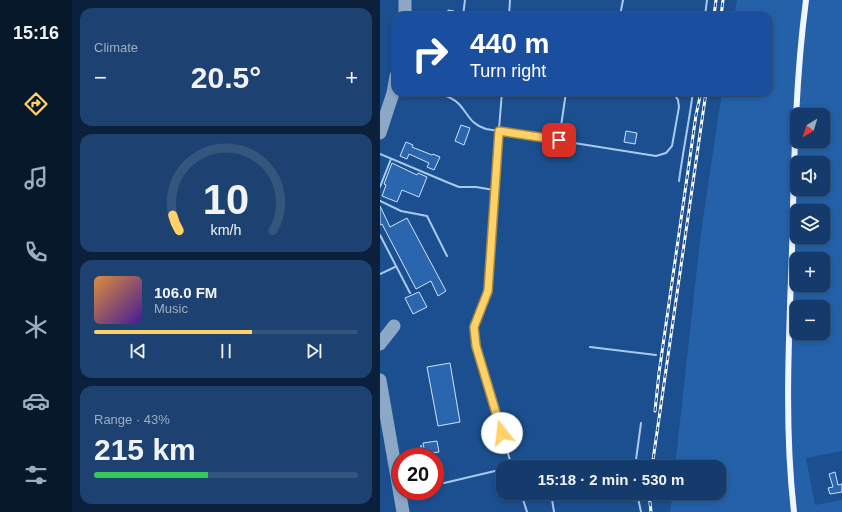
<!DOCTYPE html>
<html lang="en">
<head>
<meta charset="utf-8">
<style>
	:root { --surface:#143b6b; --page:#1d4271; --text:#f1f3f6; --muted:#9dadc1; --line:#33557e; --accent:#ffd166 }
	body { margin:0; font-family:Helvetica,sans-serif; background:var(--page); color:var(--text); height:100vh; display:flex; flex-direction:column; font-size:15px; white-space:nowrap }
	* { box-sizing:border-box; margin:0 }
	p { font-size:13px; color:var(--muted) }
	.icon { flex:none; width:22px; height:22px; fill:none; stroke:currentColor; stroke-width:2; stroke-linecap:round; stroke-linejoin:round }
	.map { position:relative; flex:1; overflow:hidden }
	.details { display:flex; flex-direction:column; gap:8px; padding:8px; background:#0b203b; width:308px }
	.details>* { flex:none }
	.top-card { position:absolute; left:12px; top:12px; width:380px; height:84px; border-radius:12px; box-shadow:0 2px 6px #0003,0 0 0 1px var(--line); background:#1a4fa0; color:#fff; overflow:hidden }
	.needle { width:26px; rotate:218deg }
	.buttons { position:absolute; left:410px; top:108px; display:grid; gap:8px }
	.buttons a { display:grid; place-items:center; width:40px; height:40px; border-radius:8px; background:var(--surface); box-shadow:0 2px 6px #0003,0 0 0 1px var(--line); font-size:20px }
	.speed { position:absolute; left:12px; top:448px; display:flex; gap:8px; font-size:20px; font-weight:700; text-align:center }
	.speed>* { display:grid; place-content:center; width:52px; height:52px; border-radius:50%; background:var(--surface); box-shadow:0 2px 6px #0003,0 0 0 1px var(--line); line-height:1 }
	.speed .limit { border:6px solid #d22; background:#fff; color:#111 }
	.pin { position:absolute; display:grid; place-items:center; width:34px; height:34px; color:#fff; margin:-17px; border-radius:8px; box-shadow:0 2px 6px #0006 }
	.me { position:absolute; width:44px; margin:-22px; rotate:344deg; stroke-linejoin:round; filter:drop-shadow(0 0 3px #0008) }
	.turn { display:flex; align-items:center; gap:14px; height:84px; padding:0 12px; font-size:18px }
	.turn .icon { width:52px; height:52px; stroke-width:2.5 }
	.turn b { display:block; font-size:28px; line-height:34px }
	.big { font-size:30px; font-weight:600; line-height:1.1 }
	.details .card { flex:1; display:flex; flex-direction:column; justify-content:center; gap:6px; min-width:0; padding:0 14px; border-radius:12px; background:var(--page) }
	.details .dial { align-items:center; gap:0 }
	.dial svg { height:104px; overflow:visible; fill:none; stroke:var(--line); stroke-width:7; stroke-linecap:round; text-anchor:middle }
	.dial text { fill:var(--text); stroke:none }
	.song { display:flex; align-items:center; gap:12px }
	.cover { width:48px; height:48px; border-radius:6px; background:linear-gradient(135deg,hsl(30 70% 55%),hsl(260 70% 35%)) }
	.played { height:4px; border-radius:2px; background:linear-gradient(90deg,var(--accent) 60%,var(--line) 60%) }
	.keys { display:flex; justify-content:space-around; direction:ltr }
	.heat { display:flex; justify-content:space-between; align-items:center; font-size:22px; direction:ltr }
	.charge { height:6px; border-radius:3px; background:linear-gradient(90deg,#34c759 43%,var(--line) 0) }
	.trip { position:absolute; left:116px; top:460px; width:230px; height:40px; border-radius:12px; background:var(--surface); box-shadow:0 2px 6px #0003,0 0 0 1px var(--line); font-weight:600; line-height:40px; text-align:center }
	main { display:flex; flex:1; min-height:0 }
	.menu { display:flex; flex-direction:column; width:72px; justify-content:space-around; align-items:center; background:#08182b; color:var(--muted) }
	.menu .icon { width:28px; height:28px }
	.menu .current { color:var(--accent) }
	.menu b { font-size:18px; color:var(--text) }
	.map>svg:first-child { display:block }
	.green { fill:#2461a8; fill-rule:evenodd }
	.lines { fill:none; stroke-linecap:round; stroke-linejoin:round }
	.taxiway { stroke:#8da7c7; stroke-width:13 }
	.building { fill:#2a66ad; stroke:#cfe3fa }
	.lane { stroke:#a9c9ee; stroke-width:2 }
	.primary { stroke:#f0f6ff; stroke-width:6 }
	.rail-casing { stroke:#fff; stroke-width:3 }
	.rail { stroke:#1b4f8f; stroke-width:1.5; stroke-dasharray:4.5; stroke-linecap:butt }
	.route-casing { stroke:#a68842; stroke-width:10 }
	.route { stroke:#ffd166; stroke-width:7 }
</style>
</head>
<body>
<main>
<nav class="menu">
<b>15:16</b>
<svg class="icon current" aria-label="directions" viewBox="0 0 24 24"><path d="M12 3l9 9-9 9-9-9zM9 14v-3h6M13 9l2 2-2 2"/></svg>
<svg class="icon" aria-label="music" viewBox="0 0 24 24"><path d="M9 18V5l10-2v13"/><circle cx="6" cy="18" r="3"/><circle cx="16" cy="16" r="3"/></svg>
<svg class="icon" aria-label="phone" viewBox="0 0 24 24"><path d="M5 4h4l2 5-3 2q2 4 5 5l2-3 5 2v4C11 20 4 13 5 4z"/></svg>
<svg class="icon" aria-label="climate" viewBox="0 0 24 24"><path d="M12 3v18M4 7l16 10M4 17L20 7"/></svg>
<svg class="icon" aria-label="car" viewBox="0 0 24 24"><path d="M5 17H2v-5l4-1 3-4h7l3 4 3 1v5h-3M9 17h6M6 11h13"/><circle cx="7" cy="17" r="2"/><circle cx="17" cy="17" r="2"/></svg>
<svg class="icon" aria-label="filters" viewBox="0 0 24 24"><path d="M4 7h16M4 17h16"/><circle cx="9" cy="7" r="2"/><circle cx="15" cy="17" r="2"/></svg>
</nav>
<section class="details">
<div class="card"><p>Climate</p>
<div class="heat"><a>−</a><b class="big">20.5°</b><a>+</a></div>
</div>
<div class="card dial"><svg viewBox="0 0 100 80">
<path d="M14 69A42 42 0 1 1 86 69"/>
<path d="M14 69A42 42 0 0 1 9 57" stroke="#ffd166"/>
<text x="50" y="56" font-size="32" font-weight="700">10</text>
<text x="50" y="72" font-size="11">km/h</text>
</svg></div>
<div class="card">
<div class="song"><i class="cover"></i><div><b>106.0 FM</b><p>Music</p></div></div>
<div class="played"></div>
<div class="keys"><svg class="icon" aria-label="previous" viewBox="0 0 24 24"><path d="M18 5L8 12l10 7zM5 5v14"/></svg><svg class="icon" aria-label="pause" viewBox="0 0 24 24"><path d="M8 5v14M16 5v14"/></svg><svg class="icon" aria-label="next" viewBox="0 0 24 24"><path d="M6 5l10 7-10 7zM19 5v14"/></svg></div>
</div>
<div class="card"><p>Range · 43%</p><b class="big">215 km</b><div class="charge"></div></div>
</section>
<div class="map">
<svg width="462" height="512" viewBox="0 0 462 512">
	<rect width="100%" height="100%" fill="#1b4f8f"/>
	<path class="green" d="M 357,0 L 462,0 L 462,451 L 426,458 L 435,505 L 462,500 L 462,512 L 290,512 L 293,493 L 339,493 L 339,467 L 295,467 L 321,232 L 342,92 L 388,92 L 388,16 L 354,16 ZM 417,115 L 443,115 L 443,141 L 417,141 ZM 417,163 L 443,163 L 443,189 L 417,189 ZM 417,211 L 443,211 L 443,237 L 417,237 ZM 417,259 L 443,259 L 443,285 L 417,285 ZM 417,307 L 443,307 L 443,333 L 417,333 Z"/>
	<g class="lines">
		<path class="taxiway" d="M 25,0 L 25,16
			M 0,133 L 13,93 L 16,76
			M 0,344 L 14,326
			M 0,380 L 23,512"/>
	</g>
	<path class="building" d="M 68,10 L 74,11 L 74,16 L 67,16 Z
		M 81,125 L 90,128 L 84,145 L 75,141 Z
		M 246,131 L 257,133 L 255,144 L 244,142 Z
		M 26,142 L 33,145 L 32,147 L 52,155 L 53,154 L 60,157 L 54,170 L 47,167 L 49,163 L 29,154 L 27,159 L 20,156 Z
		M 12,163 L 37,175 L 38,173 L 47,177 L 39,197 L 22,190 L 17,202 L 2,196 L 6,185 L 4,184 Z
		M 0,206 L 10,227 L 27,218 L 66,291 L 58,296 L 51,281 L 36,289 L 2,224 L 0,225 Z
		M 39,292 L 47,307 L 33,314 L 25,298 Z
		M 70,363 L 80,422 L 58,426 L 47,367 Z
		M 57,441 L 59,452 L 45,454 L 43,443 Z
		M 455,472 L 458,485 L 462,484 L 462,492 L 450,494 L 448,488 L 453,487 L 449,474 Z"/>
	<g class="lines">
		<path class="lane" d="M 83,16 L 85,0
			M 129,16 L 130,0
			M 240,16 L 243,0
			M 325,16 L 327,0
			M 15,79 L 16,79
			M 56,92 C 65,95 73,98 79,104 C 89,115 90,124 106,129 L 276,156 L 286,153 L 292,146 L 299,107 L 298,100 L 293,92
			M 122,92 L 114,190 L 107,291 L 94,327 L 96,346 L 132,467
			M 179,140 L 186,92
			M 0,154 L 69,183 L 79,187 L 96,187 L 114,190
			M 299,181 C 303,151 309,122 313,92
			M 0,187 L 11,159
			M 0,201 L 21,211 L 47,216 L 67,256
			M 0,235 L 30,293
			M 0,274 L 15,267
			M 210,347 L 276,355
			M 41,446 L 43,457
			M 251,467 L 255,462
			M 255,467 L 261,423
			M 17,475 L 21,474
			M 64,483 L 115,471 L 131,462
			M 141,493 L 147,512
			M 173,493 L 172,499 L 174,512
			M 257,493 L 261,512"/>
		<path class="primary" d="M 414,512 C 404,425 409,338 412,251 C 414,167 415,83 426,0"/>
		<defs>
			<path id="rail" d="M 334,16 L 336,0
				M 341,16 L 343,0
				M 275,411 L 279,373 L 316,115 L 321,92
				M 272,467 L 326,92
				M 269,493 L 271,512"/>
		</defs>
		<use href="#rail" class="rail-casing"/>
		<use href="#rail" class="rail"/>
	</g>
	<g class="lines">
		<defs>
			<path id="route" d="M 122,433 L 96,346 L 94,327 L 108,291 L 119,131 L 179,140"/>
		</defs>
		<use href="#route" class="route-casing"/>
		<use href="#route" class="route"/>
	</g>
</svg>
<div class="buttons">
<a><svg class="needle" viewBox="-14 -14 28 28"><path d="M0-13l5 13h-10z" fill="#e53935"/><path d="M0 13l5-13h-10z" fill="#9dadc1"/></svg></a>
<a><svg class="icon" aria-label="sound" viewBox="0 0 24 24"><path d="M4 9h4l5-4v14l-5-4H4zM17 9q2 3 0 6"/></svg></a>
<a><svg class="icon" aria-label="layers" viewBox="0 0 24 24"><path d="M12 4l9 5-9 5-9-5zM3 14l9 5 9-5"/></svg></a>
<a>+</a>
<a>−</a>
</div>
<div class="speed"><div class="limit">20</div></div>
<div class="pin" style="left:179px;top:140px;background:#d93025"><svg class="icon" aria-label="arrive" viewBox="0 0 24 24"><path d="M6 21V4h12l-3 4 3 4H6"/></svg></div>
<svg class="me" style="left:122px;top:433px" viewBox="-20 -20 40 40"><circle r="19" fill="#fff"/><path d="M0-13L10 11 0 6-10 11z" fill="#ffd166"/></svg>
<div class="trip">15:18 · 2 min · 530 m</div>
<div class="top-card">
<div class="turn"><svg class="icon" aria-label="right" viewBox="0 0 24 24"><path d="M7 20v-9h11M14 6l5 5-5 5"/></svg><div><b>440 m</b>Turn right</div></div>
</div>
</div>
</main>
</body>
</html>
